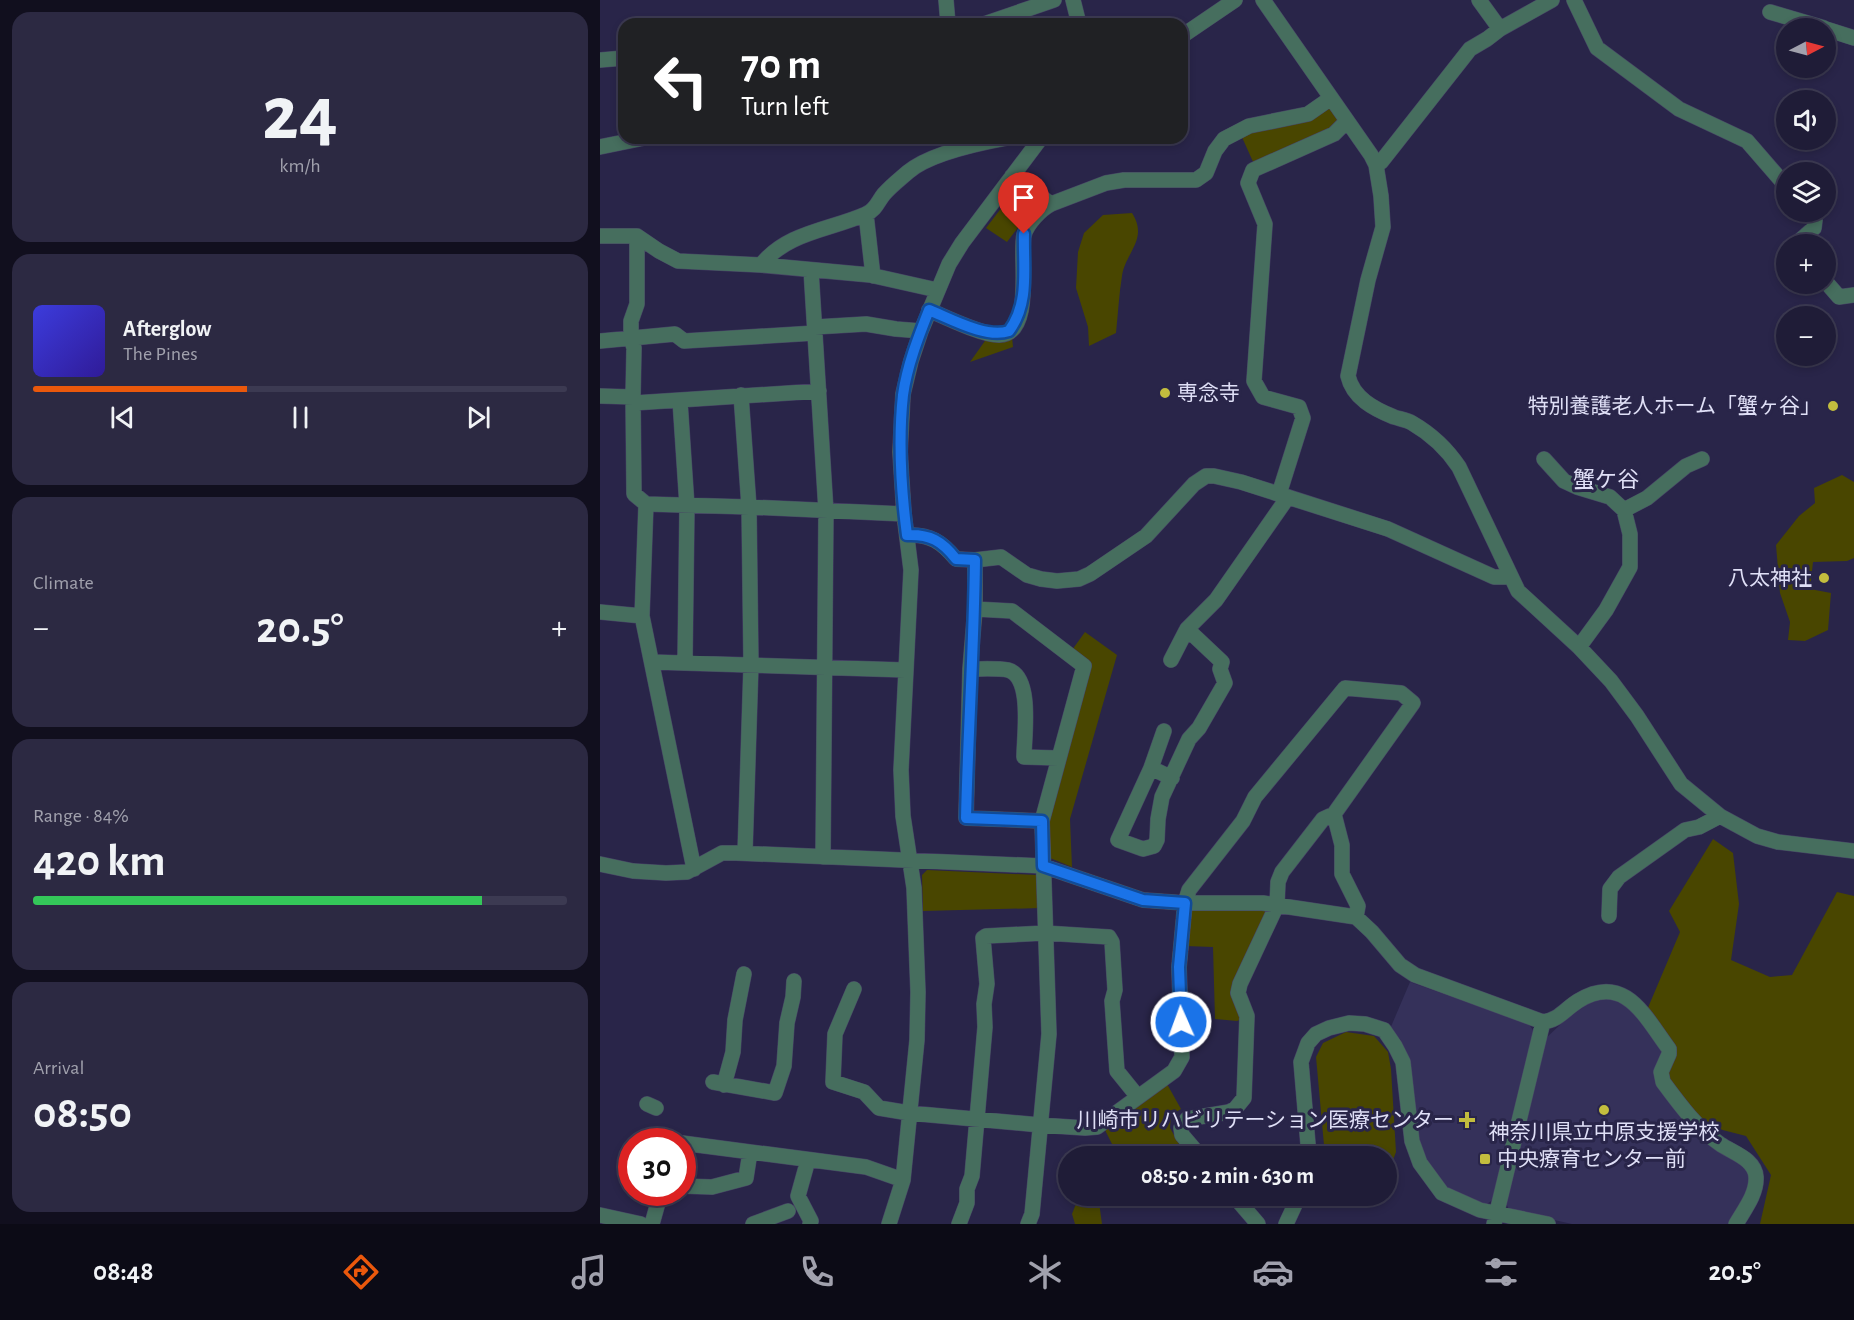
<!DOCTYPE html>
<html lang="en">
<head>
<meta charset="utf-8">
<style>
	:root { --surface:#1f1c37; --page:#2c2942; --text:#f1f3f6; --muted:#a1a1ad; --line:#3c3a52; --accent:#ea580c }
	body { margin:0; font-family:"Alegreya Sans","Noto Sans JP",sans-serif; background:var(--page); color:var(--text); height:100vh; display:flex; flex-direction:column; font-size:22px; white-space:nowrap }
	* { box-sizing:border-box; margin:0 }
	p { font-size:20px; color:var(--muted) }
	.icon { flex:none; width:33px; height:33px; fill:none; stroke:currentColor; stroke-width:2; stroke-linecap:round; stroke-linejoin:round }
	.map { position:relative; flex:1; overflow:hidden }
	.side { display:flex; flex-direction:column; gap:12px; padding:12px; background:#110f1e; width:600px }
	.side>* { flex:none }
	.top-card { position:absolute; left:18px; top:18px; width:570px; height:126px; border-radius:18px; box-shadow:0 3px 9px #0003,0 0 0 2px var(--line); background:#202124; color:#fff; overflow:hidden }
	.needle { width:39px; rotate:84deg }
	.tools { position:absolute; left:1176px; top:18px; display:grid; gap:12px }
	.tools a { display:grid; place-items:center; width:60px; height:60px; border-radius:50%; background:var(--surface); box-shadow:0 3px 9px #0003,0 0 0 2px var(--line); font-size:30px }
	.speed { position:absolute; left:18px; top:1128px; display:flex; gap:12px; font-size:30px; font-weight:700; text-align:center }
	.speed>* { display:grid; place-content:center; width:78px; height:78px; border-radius:50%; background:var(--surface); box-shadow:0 3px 9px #0003,0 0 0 2px var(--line); line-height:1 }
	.speed .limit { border:9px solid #d22; background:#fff; color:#111 }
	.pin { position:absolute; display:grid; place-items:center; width:51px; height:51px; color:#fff; margin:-62px -26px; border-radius:50% 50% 50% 0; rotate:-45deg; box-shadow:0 0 6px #0007 }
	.pin .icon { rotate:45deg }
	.me { position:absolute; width:66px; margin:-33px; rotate:358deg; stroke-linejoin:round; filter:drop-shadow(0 0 4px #0008) }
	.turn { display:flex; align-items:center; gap:21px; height:126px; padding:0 24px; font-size:27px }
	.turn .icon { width:78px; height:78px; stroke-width:2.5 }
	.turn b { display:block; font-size:42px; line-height:51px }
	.big { font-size:45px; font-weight:600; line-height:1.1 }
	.side .tile { flex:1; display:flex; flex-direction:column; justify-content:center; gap:9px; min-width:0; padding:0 21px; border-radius:18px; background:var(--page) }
	.side .dial { align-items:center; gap:0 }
	.dial b { font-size:78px; line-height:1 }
	.song { display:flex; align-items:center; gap:18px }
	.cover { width:72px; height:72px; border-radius:9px; background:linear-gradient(135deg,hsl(240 70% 55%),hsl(250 70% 35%)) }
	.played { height:6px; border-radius:3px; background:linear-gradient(90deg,var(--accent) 40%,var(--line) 40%) }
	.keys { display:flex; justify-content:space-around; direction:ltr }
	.heat { display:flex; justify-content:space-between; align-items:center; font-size:33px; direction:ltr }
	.charge { height:9px; border-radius:4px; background:linear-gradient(90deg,#34c759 84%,var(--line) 0) }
	.trip { position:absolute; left:458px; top:1146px; width:339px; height:60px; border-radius:30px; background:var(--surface); box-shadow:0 3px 9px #0003,0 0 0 2px var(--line); font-weight:600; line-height:60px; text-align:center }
	.tab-bar { display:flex; height:96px; justify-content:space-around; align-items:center; background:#0c0b16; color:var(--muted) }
	.tab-bar .icon { width:42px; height:42px }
	.tab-bar .current { color:var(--accent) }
	.tab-bar b { font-size:27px; color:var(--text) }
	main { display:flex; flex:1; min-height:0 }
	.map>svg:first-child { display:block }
	.built { fill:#35315a }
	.green { fill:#494600 }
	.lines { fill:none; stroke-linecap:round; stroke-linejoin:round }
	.minor-casing { stroke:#464365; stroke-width:16 }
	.minor { stroke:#466e5e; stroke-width:15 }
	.route-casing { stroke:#114b97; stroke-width:15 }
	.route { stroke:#1a73e8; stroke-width:10 }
	.poi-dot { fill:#c3bd3e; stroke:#292549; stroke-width:2 }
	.labels { text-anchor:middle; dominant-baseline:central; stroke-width:6; stroke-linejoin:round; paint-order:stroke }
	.poi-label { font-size:21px; fill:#dfdff6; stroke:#292549; text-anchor:end }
	.neighbourhood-label { font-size:22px; fill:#dfdff6; stroke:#292549 }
</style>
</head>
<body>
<main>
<section class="side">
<div class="tile dial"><b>24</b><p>km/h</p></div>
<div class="tile">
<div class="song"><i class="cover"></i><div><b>Afterglow</b><p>The Pines</p></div></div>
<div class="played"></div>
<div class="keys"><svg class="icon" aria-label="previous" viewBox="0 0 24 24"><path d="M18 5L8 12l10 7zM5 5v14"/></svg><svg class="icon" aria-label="pause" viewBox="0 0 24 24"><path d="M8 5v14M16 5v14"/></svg><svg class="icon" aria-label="next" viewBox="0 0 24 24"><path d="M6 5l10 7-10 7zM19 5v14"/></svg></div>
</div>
<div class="tile"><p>Climate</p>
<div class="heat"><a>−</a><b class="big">20.5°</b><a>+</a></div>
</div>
<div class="tile"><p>Range · 84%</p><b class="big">420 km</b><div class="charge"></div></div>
<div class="tile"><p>Arrival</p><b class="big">08:50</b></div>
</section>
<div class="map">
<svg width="1254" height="1224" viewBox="0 0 1254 1224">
	<rect width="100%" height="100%" fill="#292549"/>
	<path class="built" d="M 810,982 L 929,1024 L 934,1032 L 894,1199 L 884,1206 L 844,1186 L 818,1147 L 806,1053 L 800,1039 L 790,1029 Z
		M 1020,996 L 1066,1049 L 1058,1070 L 1146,1165 L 1152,1178 L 1132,1224 L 972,1224 L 909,1210 L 906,1203 L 945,1039 L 979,1007 L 992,1000 Z"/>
	<path class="green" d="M 733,107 L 741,120 L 732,128 L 654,164 L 641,135 L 709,119 Z
		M 419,185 L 438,201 L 407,242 L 386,228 Z
		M 532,213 C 549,239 525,253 522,276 C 519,294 518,314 516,333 L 489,346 L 488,327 L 476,288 L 478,252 L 484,233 L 503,215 Z
		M 412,337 L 413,347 L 370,362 L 387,338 Z
		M 1242,475 L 1254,482 L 1254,558 L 1247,561 L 1213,562 L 1210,589 L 1231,593 L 1228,630 L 1205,641 L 1188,640 L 1190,622 L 1180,593 L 1176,545 L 1199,516 L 1215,503 L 1214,488 Z
		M 485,632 L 517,655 L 470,819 L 472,867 L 450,858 L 449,817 L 491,665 L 472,650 Z
		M 1113,839 L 1133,853 L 1139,904 L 1131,960 L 1170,977 L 1192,975 L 1237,892 L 1254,896 L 1254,1224 L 1160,1224 L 1171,1175 L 1146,1136 L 1107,1126 L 1091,1109 L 1067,1077 L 1076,1053 L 1047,1010 L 1080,932 L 1069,911 Z
		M 327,870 L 436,875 L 440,878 L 441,908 L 323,911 L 322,875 Z
		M 664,908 L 669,915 L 634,988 L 642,1019 L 637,1021 L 615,1019 L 613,947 L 585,946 L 590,910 Z
		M 746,1032 L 774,1036 L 788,1052 L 791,1069 L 796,1152 L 786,1179 L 786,1156 L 725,1156 L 716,1057 L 723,1043 Z
		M 567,1084 L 581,1109 L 571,1115 L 570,1128 L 579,1144 L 563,1156 L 550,1144 L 512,1144 L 505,1130 Z
		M 479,1196 L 503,1196 L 499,1202 L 502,1224 L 475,1224 L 472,1214 Z"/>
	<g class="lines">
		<defs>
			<path id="minor" d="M 346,0 L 348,24
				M 473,0 L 479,24
				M 663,0 L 771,155 L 776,165 L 781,196 L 783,227 L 768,280 L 748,376 C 753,398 774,409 794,417 C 800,419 807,420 812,423 C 831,434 847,449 859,467 L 918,591 L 979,647 L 1011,681 L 1037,716 L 1081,784 L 1120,816 L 1157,836 L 1178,842 L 1254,851
				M 879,0 L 900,29
				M 974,0 L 997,48 L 1079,109 L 1147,141 L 1186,186
				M 1170,12 L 1224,28
				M 384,24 L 454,0
				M 1226,29 L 1254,38
				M 585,34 L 635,0
				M 0,60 L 24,58
				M 0,147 L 44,138
				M 776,165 L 781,162 L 870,49 L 887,39 L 900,29 L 952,0
				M 412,176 L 451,204 L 506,183 L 524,180 L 596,180 L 606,173 L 615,151 L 624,139 L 649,126 L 708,114 L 731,98
				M 266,214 L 273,276
				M 0,236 L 37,236 L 59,251 L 78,261 L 161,265 L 270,275 L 337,290
				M 37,236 L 37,304 L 31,321 L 31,338 L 34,348 L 33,397 L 34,494 L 46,504 L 149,507 L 304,514
				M 1196,244 L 1214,228 L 1215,220 L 1208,212
				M 161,265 C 187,232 230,230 266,214 C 276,210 278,201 284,194 C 291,186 300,179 308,172 C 329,154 380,143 407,138
				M 211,270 L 226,511 L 223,857
				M 1226,282 L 1239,297 L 1254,295
				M 329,310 C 345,317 382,335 399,335 C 435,334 419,256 424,235 C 427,224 441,209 451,204
				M 215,327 L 266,324 L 296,329 L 321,331
				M 0,341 L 75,334 L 84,341 L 215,333
				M 141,395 L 149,507 L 151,665 L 145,853
				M 0,396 L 33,397
				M 80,401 L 87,506 L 85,663
				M 34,403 L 219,391
				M 944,459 L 964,481 L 977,487 L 1010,497 L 1024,510 L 1030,534 L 1030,567 L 1006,610 L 979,647
				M 679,494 L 703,418 L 699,407 L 663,397 L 654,381 L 665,224 L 648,183 L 653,170 L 734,134 L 747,121
				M 46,504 L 42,616 L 94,869
				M 1024,510 L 1047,498 L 1086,466 L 1102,459
				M 307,535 C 330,534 342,542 356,559 L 375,560 L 401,557 L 427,575 L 441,579 L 457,581 L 479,579 L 490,574 L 546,536 L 594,484 L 606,476 L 614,476 L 641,482 L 788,529 L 894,577 L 910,577
				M 375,560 L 375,609 L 370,669 L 366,818 L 442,821
				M 375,609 L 412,611 L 484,666 L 442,821 L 449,1034 L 432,1214 L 428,1224
				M 0,612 L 42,616
				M 571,660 L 587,629 L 616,600 L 688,497
				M 52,662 L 305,670
				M 370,669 C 382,669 397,668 408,670 C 433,677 424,736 424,757 L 458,758
				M 551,768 L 564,731
				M 572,778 L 551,768 L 518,840 L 543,849 L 554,846 L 557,840 L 558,819 L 562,797 L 589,739 L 599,728 L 625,683 L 620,669 L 622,662 L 587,629
				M 734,814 L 742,845 L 742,874 L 758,906 L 756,917
				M 0,864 L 33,871 L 66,873 L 87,872 L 122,853 L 136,853 L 443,866 L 543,900 L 585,903 L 663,903 L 756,917 L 772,932 L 800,965 L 815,975 L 943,1022 C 959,1020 965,1009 978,1001 C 1025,972 1045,1017 1069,1049 L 1069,1054 L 1061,1072 L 1063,1082 C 1080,1105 1096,1127 1120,1144 C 1133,1153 1155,1159 1156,1177 C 1157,1194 1144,1210 1136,1224
				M 1009,916 L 1010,889 L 1019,877 L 1085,830 L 1099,827 L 1120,816
				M 254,989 L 235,1034 L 233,1082 L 264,1092 L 279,1108 L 309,1113 L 440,1125 L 485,1128 L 497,1127 L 574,1071 L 582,1057 L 579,967 L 585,903 L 589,890 L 643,821 L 655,797 L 745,688 L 801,693 L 813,703 L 734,814 L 723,819 L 682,872 L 678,882 L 677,905 L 640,984 L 638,993 L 647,1016 L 644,1098 L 635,1109 L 629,1112 L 587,1119 L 581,1128 L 582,1135 L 600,1156
				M 113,1082 L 175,1093 L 184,1066 L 187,1023 L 193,997 L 194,981
				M 124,1085 L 133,1052 L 135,1020 L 144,974
				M 47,1104 L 56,1108
				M 82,1143 L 266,1167 L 303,1180
				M 709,1156 L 701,1062 L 708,1043 L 716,1034 L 729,1028 L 749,1023 L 765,1024 L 784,1030 L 795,1046 L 803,1062 L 812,1141 L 820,1163 L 842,1193 L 880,1210 L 948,1224
				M 208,1160 L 198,1196 L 211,1221 L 210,1224
				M 82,1186 L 112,1187 L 146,1178 L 150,1152
				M 634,1196 L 658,1224
				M 0,1215 L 41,1224
				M 52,1224 L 61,1192
				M 153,1224 L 188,1211
				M 289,1224 L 303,1180 L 317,1040 L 318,992 L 314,888 L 303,816 L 301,770 L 311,570 L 304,514 L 300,452 L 303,394 L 311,361 L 321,331 L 349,264 L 362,243 L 441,138
				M 359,1224 L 367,1203 L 367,1189 L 372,1176 L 385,1027 L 384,1004 L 387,984 L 383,938 L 386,936 L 445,933 L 509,937 L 512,942 L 515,990 L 512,1001 L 517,1071 L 538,1097
				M 686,1224 L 699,1196
				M 894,1224 L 943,1022"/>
		</defs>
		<use href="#minor" class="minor-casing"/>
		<use href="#minor" class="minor"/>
	</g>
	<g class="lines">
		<defs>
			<path id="route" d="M 424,234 C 423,267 430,303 409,331 C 387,339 351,319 329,310 C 318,338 307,366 303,395 C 298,441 301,489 307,535 C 330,534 342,541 356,559 L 375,560 C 374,646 368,732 366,818 L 442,821 L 443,866 L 543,900 L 585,903 L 579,967 L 581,1022"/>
		</defs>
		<use href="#route" class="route-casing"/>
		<use href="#route" class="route"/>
	</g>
	<g class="poi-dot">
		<circle cx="565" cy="393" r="6"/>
		<circle cx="1233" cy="406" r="6"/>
		<circle cx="1224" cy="578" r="6"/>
		<circle cx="1004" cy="1110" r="6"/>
		<path d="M864 1111h6v6h6v6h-6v6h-6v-6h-6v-6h6z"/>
		<rect x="879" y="1153" width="12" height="12" rx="3"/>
	</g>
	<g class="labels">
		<g class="poi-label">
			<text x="577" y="393" text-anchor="start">専念寺</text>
			<text x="1221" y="406">特別養護老人ホーム「蟹ヶ谷」</text>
			<text x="1212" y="578">八太神社</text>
			<text x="854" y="1120">川崎市リハビリテーション医療センター</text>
			<text x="1004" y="1132" text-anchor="middle">神奈川県立中原支援学校</text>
			<text x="897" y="1159" text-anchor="start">中央療育センター前</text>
		</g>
		<g class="neighbourhood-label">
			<text x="1006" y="480">蟹ケ谷</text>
		</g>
	</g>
</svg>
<div class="tools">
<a><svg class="needle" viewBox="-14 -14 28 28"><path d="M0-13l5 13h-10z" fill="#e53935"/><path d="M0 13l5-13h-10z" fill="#a1a1ad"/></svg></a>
<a><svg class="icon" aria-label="sound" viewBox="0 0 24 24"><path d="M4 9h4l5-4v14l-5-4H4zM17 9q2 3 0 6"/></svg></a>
<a><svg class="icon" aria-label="layers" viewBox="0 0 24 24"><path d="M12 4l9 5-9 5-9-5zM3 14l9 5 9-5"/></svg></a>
<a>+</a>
<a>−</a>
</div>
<div class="speed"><div class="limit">30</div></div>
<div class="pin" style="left:424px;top:234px;background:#d93025"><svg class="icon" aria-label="arrive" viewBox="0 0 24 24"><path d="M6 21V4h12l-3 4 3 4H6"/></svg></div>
<svg class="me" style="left:581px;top:1022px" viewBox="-20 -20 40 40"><circle r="17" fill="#1a73e8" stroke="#fff" stroke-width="3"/><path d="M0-11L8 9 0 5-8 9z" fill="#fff"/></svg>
<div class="trip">08:50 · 2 min · 630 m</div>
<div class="top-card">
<div class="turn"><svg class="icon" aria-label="left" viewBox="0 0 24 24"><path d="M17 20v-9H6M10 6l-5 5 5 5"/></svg><div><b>70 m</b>Turn left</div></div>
</div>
</div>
</main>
<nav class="tab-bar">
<b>08:48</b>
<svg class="icon current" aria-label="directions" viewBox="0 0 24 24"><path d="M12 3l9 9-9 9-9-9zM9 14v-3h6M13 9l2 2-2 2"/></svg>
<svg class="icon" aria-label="music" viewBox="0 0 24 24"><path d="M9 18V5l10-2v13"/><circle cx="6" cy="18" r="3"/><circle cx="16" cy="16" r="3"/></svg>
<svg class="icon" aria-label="phone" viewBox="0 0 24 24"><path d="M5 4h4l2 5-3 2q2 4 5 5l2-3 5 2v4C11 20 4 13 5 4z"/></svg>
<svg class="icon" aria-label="climate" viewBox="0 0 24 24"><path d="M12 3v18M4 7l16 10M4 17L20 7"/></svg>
<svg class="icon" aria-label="car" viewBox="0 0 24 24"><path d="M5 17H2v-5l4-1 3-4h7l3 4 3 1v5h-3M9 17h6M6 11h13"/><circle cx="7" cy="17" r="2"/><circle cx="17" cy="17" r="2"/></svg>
<svg class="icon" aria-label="filters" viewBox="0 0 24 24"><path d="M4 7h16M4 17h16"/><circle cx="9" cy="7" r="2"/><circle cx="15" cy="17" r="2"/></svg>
<b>20.5°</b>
</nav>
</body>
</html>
